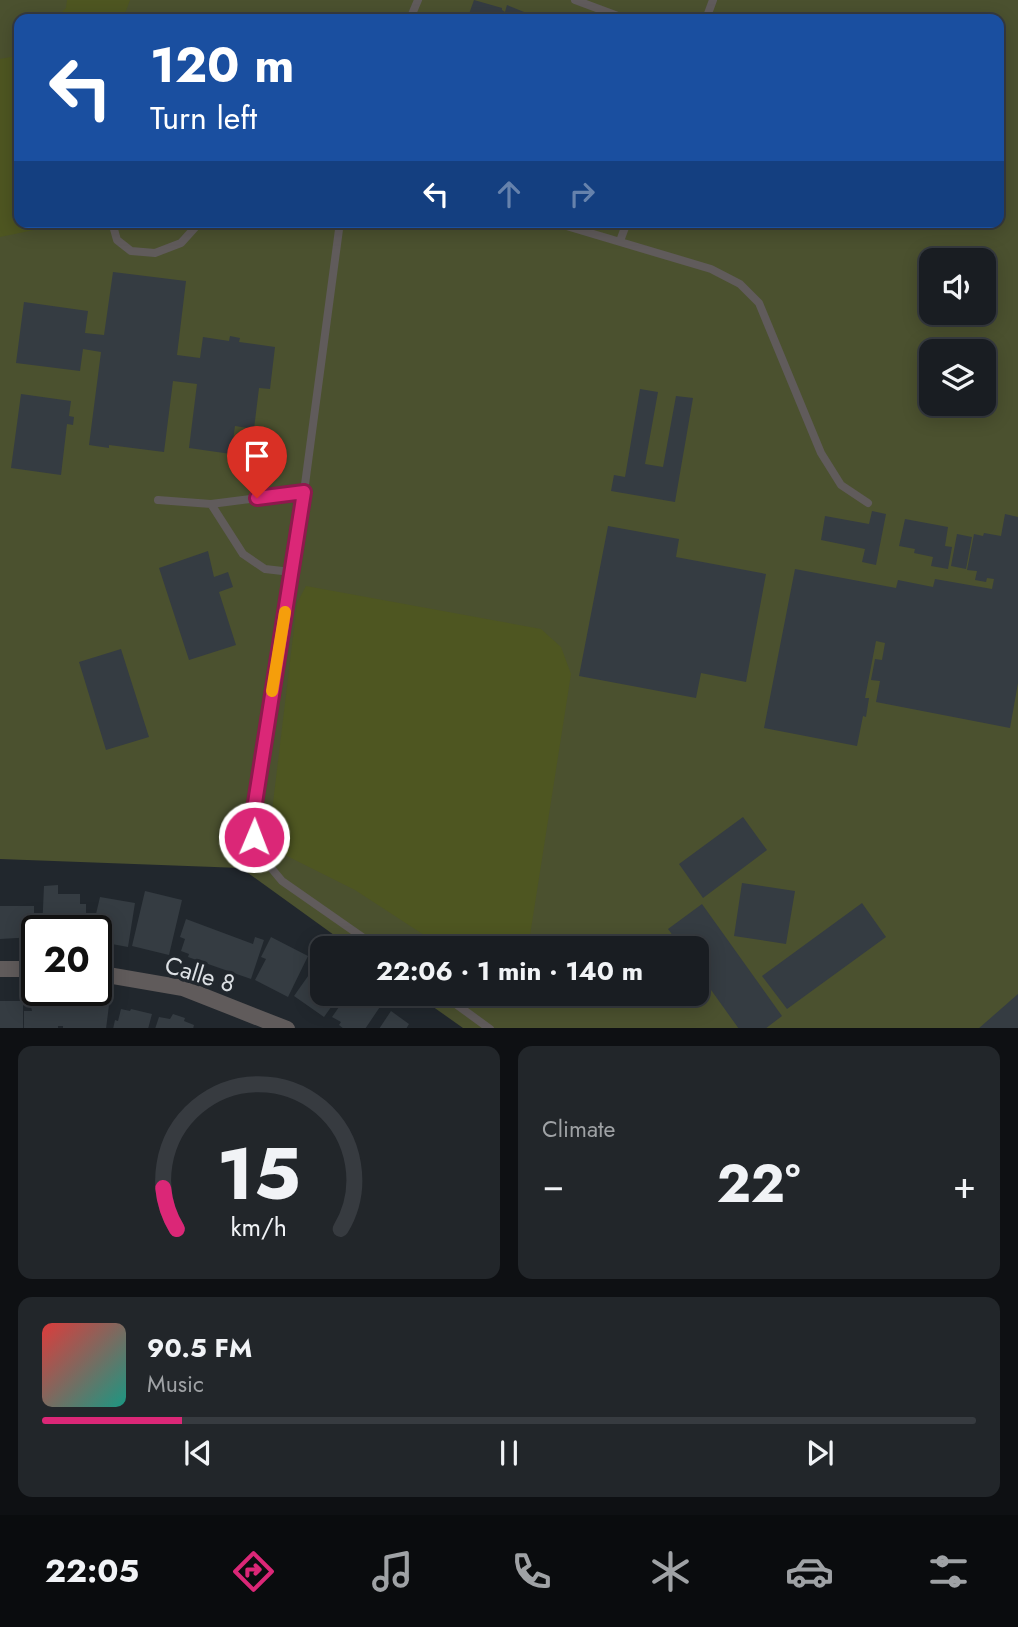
<!DOCTYPE html>
<html lang="en">
<head>
<meta charset="utf-8">
<style>
	:root { --surface:#191d22; --page:#22262a; --text:#f1f3f6; --muted:#9fa2a5; --line:#373b40; --accent:#db2777 }
	body { margin:0; font-family:Jost,sans-serif; background:var(--page); color:var(--text); height:100vh; display:flex; flex-direction:column; font-size:26px; white-space:nowrap }
	* { box-sizing:border-box; margin:0 }
	p { font-size:23px; color:var(--muted) }
	.icon { flex:none; width:38px; height:38px; fill:none; stroke:currentColor; stroke-width:2; stroke-linecap:round; stroke-linejoin:round }
	.map { position:relative; height:1028px; overflow:hidden }
	.panel { display:flex; flex-direction:column; gap:18px; padding:18px; background:#0e1013; flex:1 }
	.panel>* { flex:none }
	.top-card { position:absolute; left:14px; top:14px; width:990px; height:214px; border-radius:14px; box-shadow:0 4px 18px #0003,0 0 0 2px var(--line); background:#1a4fa0; color:#fff; overflow:hidden }
	.controls { position:absolute; left:919px; top:248px; display:grid; gap:14px }
	.controls a { display:grid; place-items:center; width:77px; height:77px; border-radius:14px; background:var(--surface); box-shadow:0 4px 18px #0003,0 0 0 2px var(--line); font-size:35px }
	.speed { position:absolute; left:21px; top:915px; display:flex; gap:14px; font-size:35px; font-weight:700; text-align:center }
	.speed>* { display:grid; place-content:center; width:91px; height:91px; border-radius:50%; background:var(--surface); box-shadow:0 4px 18px #0003,0 0 0 2px var(--line); line-height:1 }
	.speed .limit { border:4px solid #111; border-radius:10px; background:#fff; color:#111 }
	.pin { position:absolute; display:grid; place-items:center; width:60px; height:60px; color:#fff; margin:-72px -30px; border-radius:50% 50% 50% 0; rotate:-45deg; box-shadow:0 0 7px #0007 }
	.pin .icon { rotate:45deg }
	.me { position:absolute; width:77px; margin:-38px; rotate:1deg; stroke-linejoin:round; filter:drop-shadow(0 0 5px #0008) }
	.turn { display:flex; align-items:center; gap:24px; height:147px; padding:0 21px; font-size:32px }
	.turn .icon { width:91px; height:91px; stroke-width:2.5 }
	.turn b { display:block; font-size:49px; line-height:60px }
	.lanes { display:flex; align-items:center; height:66px; padding:0 21px; background:#0003; justify-content:center; gap:35px; direction:ltr }
	.lanes .off { opacity:.35 }
	.big { font-size:52px; font-weight:700; line-height:1.1 }
	.panel .tile { flex:1; display:flex; flex-direction:column; justify-content:center; gap:10px; min-width:0; padding:0 24px; border-radius:14px; background:var(--page) }
	.panel .dial { align-items:center; gap:0 }
	.dial svg { height:182px; overflow:visible; fill:none; stroke:var(--line); stroke-width:7; stroke-linecap:round; text-anchor:middle }
	.dial text { fill:var(--text); stroke:none }
	.song { display:flex; align-items:center; gap:21px }
	.cover { width:84px; height:84px; border-radius:10px; background:linear-gradient(135deg,hsl(0 70% 55%),hsl(170 70% 35%)) }
	.played { height:7px; border-radius:4px; background:linear-gradient(90deg,var(--accent) 15%,var(--line) 15%) }
	.keys { display:flex; justify-content:space-around; direction:ltr }
	.heat { display:flex; justify-content:space-between; align-items:center; font-size:38px; direction:ltr }
	.panel .tiles { flex:1; display:grid; gap:18px; grid-template-columns:1fr 1fr }
	.tile:last-child { grid-column:span 2 }
	.trip { position:absolute; left:310px; top:936px; width:399px; height:70px; border-radius:14px; background:var(--surface); box-shadow:0 4px 18px #0003,0 0 0 2px var(--line); font-weight:700; line-height:70px; text-align:center }
	.tab-bar { display:flex; height:112px; justify-content:space-around; align-items:center; background:#0a0c0e; color:var(--muted) }
	.tab-bar .icon { width:49px; height:49px }
	.tab-bar .selected { color:var(--accent) }
	.tab-bar b { font-size:32px; color:var(--text) }
	.map>svg:first-child { display:block }
	.green { fill:#4b512f; fill-rule:evenodd }
	.forest { fill:#4e5621 }
	.building { fill:#353c42 }
	.lines { fill:none; stroke-linecap:round; stroke-linejoin:round }
	.lane { stroke:#605b5b; stroke-width:8 }
	.street { stroke:#605b5b; stroke-width:16 }
	.route-casing { stroke:#8e194d; stroke-width:18 }
	.route { stroke:#db2777; stroke-width:12 }
	.slow { stroke:#f59e0b; stroke-width:12 }
	.labels { text-anchor:middle; dominant-baseline:central; stroke-width:7; stroke-linejoin:round; paint-order:stroke }
	.street-label { font-size:24px; fill:#dce0e4; stroke:#21272d }
</style>
</head>
<body>
<div class="map">
<svg width="1018" height="1029" viewBox="0 0 1018 1029">
	<rect width="100%" height="100%" fill="#21272d"/>
	<path class="green" d="M 0,0 L 1018,0 L 1018,1028 L 463,1028 L 415,994 L 696,994 L 696,948 L 352,948 L 241,868 L 0,859 ZM 19,19 L 999,19 L 999,222 L 19,222 ZM 931,261 L 984,261 L 984,313 L 931,313 ZM 931,352 L 984,352 L 984,404 L 931,404 Z"/>
	<path class="forest" d="M 67,0 L 130,0 L 123,19 L 55,19 L 66,8 Z
		M 19,53 L 19,222 L 45,222 L 34,230 L 0,237 L 0,59 L 16,56 Z
		M 306,586 L 541,629 L 561,647 L 571,674 L 528,948 L 444,948 L 355,890 L 287,856 L 270,828 L 297,603 Z"/>
	<path class="building" d="M 474,0 L 502,8 L 502,10 L 505,12 L 507,5 L 529,14 L 527,19 L 480,19 L 469,14 Z
		M 113,272 L 186,281 L 177,355 L 200,358 L 203,337 L 229,341 L 230,336 L 240,338 L 239,342 L 275,347 L 270,389 L 259,388 L 254,429 L 235,426 L 231,454 L 189,448 L 197,384 L 173,381 L 164,452 L 109,445 L 109,448 L 89,445 L 101,352 L 83,349 L 80,371 L 16,363 L 24,302 L 88,311 L 85,333 L 104,335 Z
		M 640,389 L 658,392 L 645,464 L 663,467 L 676,396 L 693,398 L 675,502 L 611,491 L 614,475 L 625,477 Z
		M 21,394 L 71,401 L 69,416 L 74,417 L 73,425 L 67,424 L 61,475 L 11,468 Z
		M 872,511 L 886,514 L 876,565 L 862,562 L 865,549 L 821,540 L 825,516 L 869,524 Z
		M 1005,514 L 1018,517 L 1018,683 L 1010,728 L 876,702 L 880,681 L 871,680 L 875,659 L 882,660 L 885,643 L 876,641 L 865,698 L 869,698 L 866,717 L 863,716 L 857,746 L 764,728 L 795,569 L 896,588 L 898,580 L 933,587 L 935,579 L 992,589 L 994,579 L 987,578 L 986,582 L 975,580 L 977,571 L 967,570 L 974,534 L 983,536 L 984,533 L 1001,536 Z
		M 905,519 L 948,527 L 945,546 L 952,547 L 948,569 L 931,566 L 933,557 L 914,553 L 915,549 L 899,546 Z
		M 608,526 L 679,539 L 676,557 L 766,574 L 746,682 L 701,673 L 696,698 L 579,676 Z
		M 957,534 L 972,537 L 966,569 L 951,566 Z
		M 208,551 L 214,577 L 228,572 L 233,587 L 219,592 L 236,645 L 189,660 L 159,568 Z
		M 121,649 L 149,737 L 106,750 L 79,662 Z
		M 743,817 L 767,850 L 703,898 L 679,864 Z
		M 742,883 L 795,891 L 786,944 L 734,936 Z
		M 58,885 L 58,894 L 80,894 L 80,904 L 86,904 L 86,931 L 42,931 L 44,886 Z
		M 145,891 L 182,900 L 169,955 L 132,946 Z
		M 100,897 L 135,903 L 128,947 L 101,942 L 102,939 L 96,938 L 96,931 L 92,931 Z
		M 862,903 L 886,937 L 787,1009 L 762,976 Z
		M 702,904 L 782,1016 L 765,1029 L 739,1029 L 696,969 L 696,948 L 682,948 L 668,929 Z
		M 0,906 L 34,906 L 34,921 L 38,921 L 38,930 L 34,930 L 34,937 L 0,939 Z
		M 186,919 L 253,944 L 255,937 L 264,940 L 251,979 L 188,957 L 189,954 L 181,951 L 185,939 L 180,937 Z
		M 271,937 L 308,956 L 288,997 L 255,980 L 266,959 L 261,957 Z
		M 313,969 L 322,975 L 322,994 L 388,995 L 365,1029 L 344,1029 L 339,1025 L 341,1022 L 332,1017 L 339,1007 L 334,1003 L 324,1017 L 294,996 Z
		M 1018,994 L 1018,1029 L 978,1029 Z
		M 29,998 L 41,998 L 40,1001 L 58,1002 L 58,1005 L 64,1005 L 64,1002 L 75,1001 L 109,1005 L 106,1029 L 63,1029 L 63,1026 L 58,1026 L 58,1029 L 24,1029 L 24,1011 L 32,1011 Z
		M 0,1001 L 23,1001 L 23,1029 L 0,1029 Z
		M 121,1009 L 130,1011 L 131,1009 L 152,1014 L 148,1029 L 113,1029 L 115,1020 L 118,1021 Z
		M 391,1011 L 409,1024 L 406,1029 L 379,1029 Z
		M 173,1014 L 185,1018 L 184,1021 L 194,1025 L 193,1029 L 155,1029 L 159,1017 L 170,1019 Z"/>
	<g class="lines">
		<path class="lane" d="M 575,0 L 626,19
			M 410,19 L 418,0
			M 706,19 L 713,0
			M 112,222 L 117,240 L 131,251 L 155,253 L 181,243 L 200,222
			M 340,222 L 304,492 L 252,822 L 257,851 L 282,881 L 378,948
			M 553,222 L 711,269 L 740,284 L 759,303 L 821,453 L 841,485 L 868,503
			M 620,241 L 627,222
			M 158,500 L 211,504 L 243,554 L 265,569 L 291,572
			M 211,504 L 304,492
			M 442,994 L 490,1029"/>
		<path class="street" d="M 0,969 L 37,969
			M 96,973 L 183,988 L 287,1029"/>
	</g>
	<g class="lines">
		<defs>
			<path id="route" d="M 254,837 L 252,822 L 304,492 L 257,498"/>
		</defs>
		<use href="#route" class="route-casing"/>
		<use href="#route" class="route"/>
		<path class="slow" d="M 272,691 L 285,612"/>
	</g>
	<g class="labels">
		<g class="street-label">
			<text transform="translate(200 974) rotate(17)">Calle 8</text>
		</g>
	</g>
</svg>
<div class="controls">
<a><svg class="icon" aria-label="sound" viewBox="0 0 24 24"><path d="M4 9h4l5-4v14l-5-4H4zM17 9q2 3 0 6"/></svg></a>
<a><svg class="icon" aria-label="layers" viewBox="0 0 24 24"><path d="M12 4l9 5-9 5-9-5zM3 14l9 5 9-5"/></svg></a>
</div>
<div class="speed"><div class="limit">20</div></div>
<div class="pin" style="left:257px;top:498px;background:#d93025"><svg class="icon" aria-label="arrive" viewBox="0 0 24 24"><path d="M6 21V4h12l-3 4 3 4H6"/></svg></div>
<svg class="me" style="left:254px;top:837px" viewBox="-20 -20 40 40"><circle r="17" fill="#db2777" stroke="#fff" stroke-width="3"/><path d="M0-11L8 9 0 5-8 9z" fill="#fff"/></svg>
<div class="trip">22:06 · 1 min · 140 m</div>
<div class="top-card">
<div class="turn"><svg class="icon" aria-label="left" viewBox="0 0 24 24"><path d="M17 20v-9H6M10 6l-5 5 5 5"/></svg><div><b>120 m</b>Turn left</div></div>
<div class="lanes"><svg class="icon" aria-label="left" viewBox="0 0 24 24"><path d="M17 20v-9H6M10 6l-5 5 5 5"/></svg><svg class="icon off" aria-label="ahead" viewBox="0 0 24 24"><path d="M12 20V5M6 11l6-6 6 6"/></svg><svg class="icon off" aria-label="right" viewBox="0 0 24 24"><path d="M7 20v-9h11M14 6l5 5-5 5"/></svg></div>
</div>
</div>
<section class="panel">
<div class="tiles">
<div class="tile dial"><svg viewBox="0 0 100 80">
<path d="M14 69A42 42 0 1 1 86 69"/>
<path d="M14 69A42 42 0 0 1 8 51" stroke="#db2777"/>
<text x="50" y="56" font-size="32" font-weight="700">15</text>
<text x="50" y="72" font-size="11">km/h</text>
</svg></div>
<div class="tile"><p>Climate</p>
<div class="heat"><a>−</a><b class="big">22°</b><a>+</a></div>
</div>
<div class="tile">
<div class="song"><i class="cover"></i><div><b>90.5 FM</b><p>Music</p></div></div>
<div class="played"></div>
<div class="keys"><svg class="icon" aria-label="previous" viewBox="0 0 24 24"><path d="M18 5L8 12l10 7zM5 5v14"/></svg><svg class="icon" aria-label="pause" viewBox="0 0 24 24"><path d="M8 5v14M16 5v14"/></svg><svg class="icon" aria-label="next" viewBox="0 0 24 24"><path d="M6 5l10 7-10 7zM19 5v14"/></svg></div>
</div>
</div>
</section>
<nav class="tab-bar">
<b>22:05</b>
<svg class="icon selected" aria-label="directions" viewBox="0 0 24 24"><path d="M12 3l9 9-9 9-9-9zM9 14v-3h6M13 9l2 2-2 2"/></svg>
<svg class="icon" aria-label="music" viewBox="0 0 24 24"><path d="M9 18V5l10-2v13"/><circle cx="6" cy="18" r="3"/><circle cx="16" cy="16" r="3"/></svg>
<svg class="icon" aria-label="phone" viewBox="0 0 24 24"><path d="M5 4h4l2 5-3 2q2 4 5 5l2-3 5 2v4C11 20 4 13 5 4z"/></svg>
<svg class="icon" aria-label="climate" viewBox="0 0 24 24"><path d="M12 3v18M4 7l16 10M4 17L20 7"/></svg>
<svg class="icon" aria-label="car" viewBox="0 0 24 24"><path d="M5 17H2v-5l4-1 3-4h7l3 4 3 1v5h-3M9 17h6M6 11h13"/><circle cx="7" cy="17" r="2"/><circle cx="17" cy="17" r="2"/></svg>
<svg class="icon" aria-label="filters" viewBox="0 0 24 24"><path d="M4 7h16M4 17h16"/><circle cx="9" cy="7" r="2"/><circle cx="15" cy="17" r="2"/></svg>
</nav>
</body>
</html>
